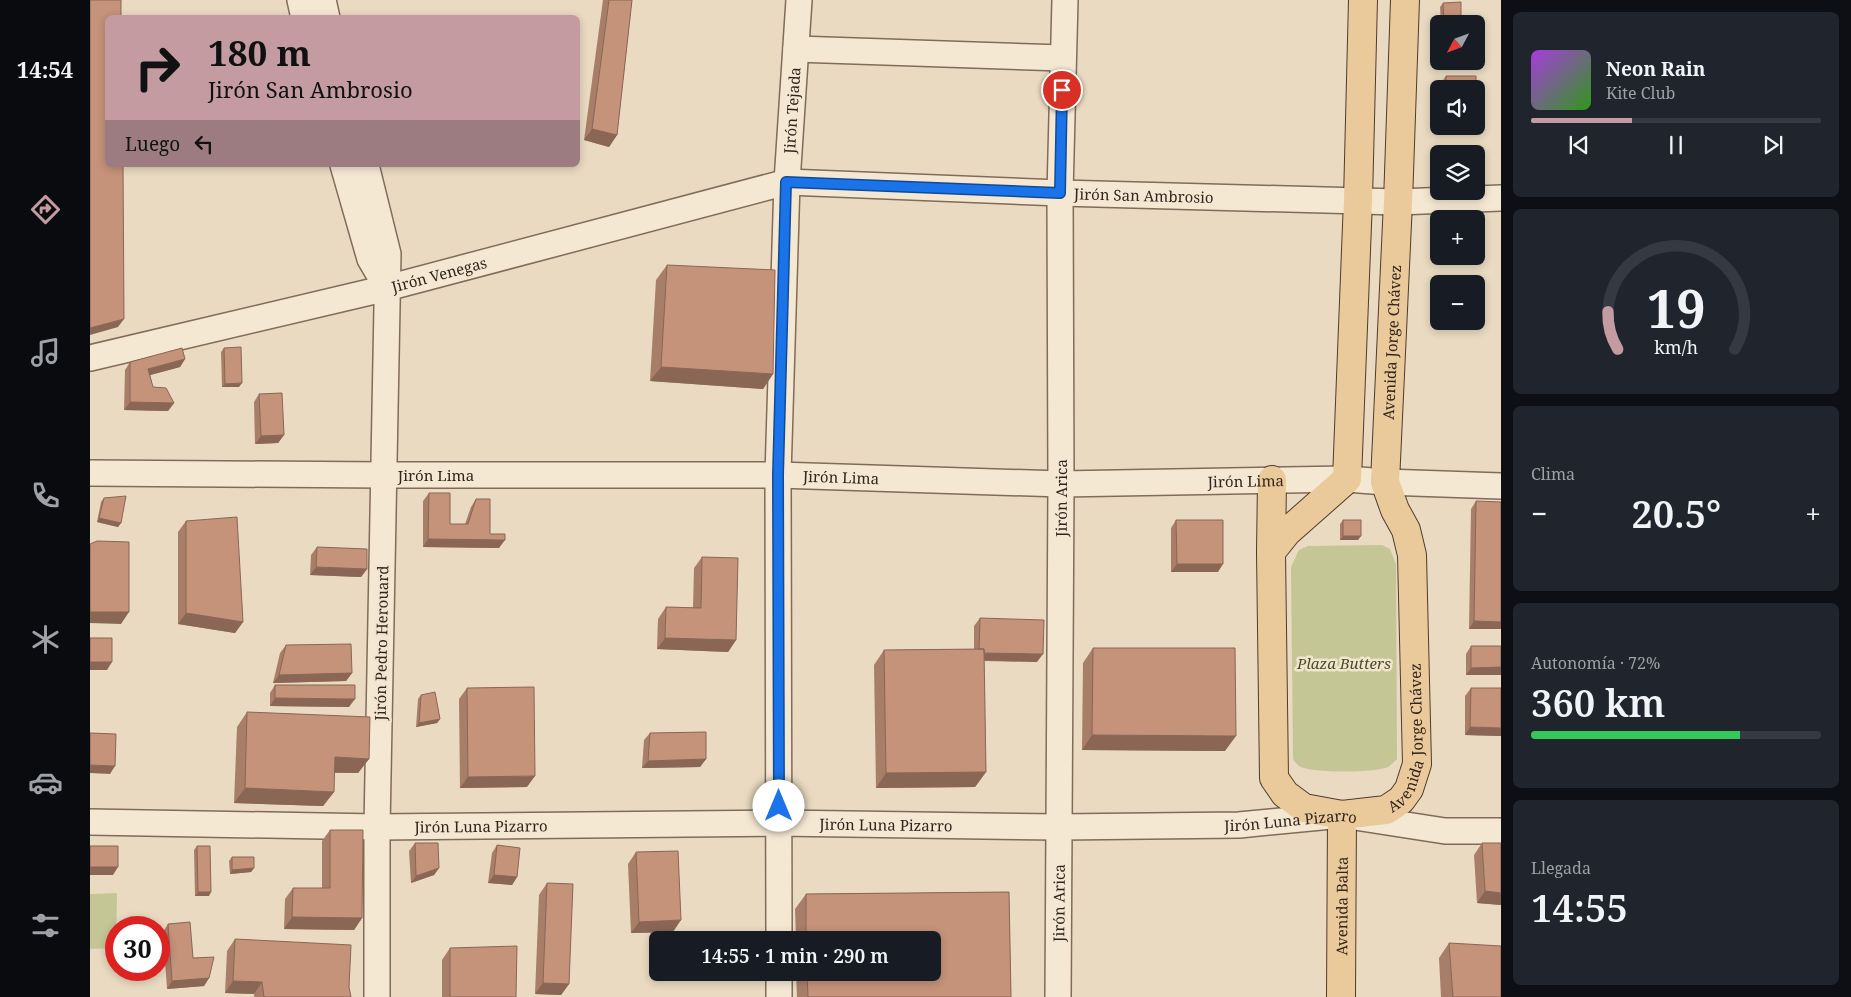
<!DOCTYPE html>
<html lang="es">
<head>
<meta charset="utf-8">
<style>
	:root { --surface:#171b24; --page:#20242c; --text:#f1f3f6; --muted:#9ea1a6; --line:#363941; --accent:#c39ba1 }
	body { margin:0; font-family:"Noto Serif",serif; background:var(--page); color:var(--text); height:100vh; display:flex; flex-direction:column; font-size:19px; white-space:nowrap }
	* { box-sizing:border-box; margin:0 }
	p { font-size:16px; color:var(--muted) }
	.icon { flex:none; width:28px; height:28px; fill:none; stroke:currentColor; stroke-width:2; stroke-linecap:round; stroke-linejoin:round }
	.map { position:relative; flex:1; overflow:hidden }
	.sheet { display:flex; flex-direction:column; gap:12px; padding:12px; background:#0d0f14; width:350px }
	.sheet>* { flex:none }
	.banner { position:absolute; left:15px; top:15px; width:475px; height:152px; border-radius:8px; box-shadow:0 2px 8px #0003; background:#c39ba1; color:#111; overflow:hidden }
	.needle { width:32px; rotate:229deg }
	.tools { position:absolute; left:1340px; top:15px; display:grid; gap:10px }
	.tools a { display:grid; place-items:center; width:55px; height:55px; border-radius:8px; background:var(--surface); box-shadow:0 2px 8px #0003; font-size:25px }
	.speed { position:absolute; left:15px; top:916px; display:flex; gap:10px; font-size:25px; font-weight:700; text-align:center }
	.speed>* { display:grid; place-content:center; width:65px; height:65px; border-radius:50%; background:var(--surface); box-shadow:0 2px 8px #0003; line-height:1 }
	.speed .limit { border:8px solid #d22; background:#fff; color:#111 }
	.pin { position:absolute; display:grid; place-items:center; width:42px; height:42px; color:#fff; margin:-21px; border:2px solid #fff; border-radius:50%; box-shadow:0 1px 5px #0007 }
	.me { position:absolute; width:55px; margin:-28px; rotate:0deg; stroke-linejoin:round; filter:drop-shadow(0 0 4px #0008) }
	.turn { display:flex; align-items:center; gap:18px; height:105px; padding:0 20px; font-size:22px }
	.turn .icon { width:65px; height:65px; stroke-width:2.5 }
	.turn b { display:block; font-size:35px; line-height:42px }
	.then { display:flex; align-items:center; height:48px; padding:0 20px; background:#0003; gap:10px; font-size:19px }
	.big { font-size:38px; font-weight:600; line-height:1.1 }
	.sheet .tile { flex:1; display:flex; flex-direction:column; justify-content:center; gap:8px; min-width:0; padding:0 18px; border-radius:8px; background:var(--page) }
	.sheet .dial { align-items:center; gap:0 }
	.dial svg { height:130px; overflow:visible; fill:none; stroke:var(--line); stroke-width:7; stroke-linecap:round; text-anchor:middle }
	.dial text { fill:var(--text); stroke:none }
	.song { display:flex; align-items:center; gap:15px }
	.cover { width:60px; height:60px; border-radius:8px; background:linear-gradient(135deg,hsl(280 70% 55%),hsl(110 70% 35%)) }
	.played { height:5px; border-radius:2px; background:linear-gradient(90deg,var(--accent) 35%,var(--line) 35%) }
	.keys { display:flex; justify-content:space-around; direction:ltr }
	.heat { display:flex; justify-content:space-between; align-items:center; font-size:28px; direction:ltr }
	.charge { height:8px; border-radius:4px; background:linear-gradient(90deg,#34c759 72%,var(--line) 0) }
	.trip { position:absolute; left:559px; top:931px; width:292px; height:50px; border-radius:8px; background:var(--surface); box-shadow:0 2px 8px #0003; font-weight:600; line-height:50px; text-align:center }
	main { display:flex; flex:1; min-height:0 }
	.tab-bar { display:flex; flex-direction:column; width:90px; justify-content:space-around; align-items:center; background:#090b0e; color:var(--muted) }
	.tab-bar .icon { width:35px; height:35px }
	.tab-bar .selected { color:var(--accent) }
	.tab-bar b { font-size:22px; color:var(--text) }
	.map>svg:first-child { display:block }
	.green { fill:#c5c696 }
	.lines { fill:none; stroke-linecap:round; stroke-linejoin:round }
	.minor-casing { stroke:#816b5a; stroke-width:28 }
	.major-casing { stroke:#4f3b2e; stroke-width:30 }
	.minor { stroke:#f5e8d3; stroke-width:25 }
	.major { stroke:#eaca9b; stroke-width:28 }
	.wall { fill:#a97e69 }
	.shaded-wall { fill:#8a6655 }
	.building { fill:#c5927a; stroke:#8a6655 }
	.route-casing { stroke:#114b97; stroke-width:12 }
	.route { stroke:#1a73e8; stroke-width:9 }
	.labels { text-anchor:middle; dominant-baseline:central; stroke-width:5; stroke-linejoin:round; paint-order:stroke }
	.street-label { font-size:15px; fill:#32251d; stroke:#f2e5d0 }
	.park-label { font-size:15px; font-style:italic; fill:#474d25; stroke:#f2e5d0 }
</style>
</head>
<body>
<main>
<nav class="tab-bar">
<b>14:54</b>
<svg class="icon selected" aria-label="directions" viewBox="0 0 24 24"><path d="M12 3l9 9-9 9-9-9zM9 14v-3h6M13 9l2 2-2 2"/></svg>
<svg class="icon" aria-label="music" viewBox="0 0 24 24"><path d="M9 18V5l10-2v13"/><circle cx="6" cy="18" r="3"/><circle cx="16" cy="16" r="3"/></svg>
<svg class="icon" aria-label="phone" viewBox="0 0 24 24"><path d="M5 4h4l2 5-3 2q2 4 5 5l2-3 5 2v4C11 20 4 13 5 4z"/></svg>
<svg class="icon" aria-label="climate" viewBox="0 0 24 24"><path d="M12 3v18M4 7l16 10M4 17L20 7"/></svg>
<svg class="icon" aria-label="car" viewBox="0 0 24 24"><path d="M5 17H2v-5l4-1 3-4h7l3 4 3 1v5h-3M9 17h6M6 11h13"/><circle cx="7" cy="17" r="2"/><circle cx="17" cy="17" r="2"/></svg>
<svg class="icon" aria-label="filters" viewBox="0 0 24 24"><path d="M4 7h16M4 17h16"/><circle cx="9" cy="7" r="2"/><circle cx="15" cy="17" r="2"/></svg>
</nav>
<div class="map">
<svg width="1411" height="997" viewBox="0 0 1411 997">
	<rect width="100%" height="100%" fill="#e9dac1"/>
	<path class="green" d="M 1292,545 L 1300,549 L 1306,564 L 1307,759 C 1304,762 1301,765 1298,767 C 1285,773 1224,773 1211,767 C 1207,765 1205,762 1203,759 L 1201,567 L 1209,550 L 1218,546 Z
		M 27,893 L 26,948 L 0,949 L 0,894 Z"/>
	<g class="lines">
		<defs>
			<g id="minor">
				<path d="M 210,0 L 214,18"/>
				<path d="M 233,0 L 237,18"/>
				<path d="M 706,49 L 973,58"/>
				<path d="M 253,165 L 280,259 L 297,288"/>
				<path d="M 276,165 L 298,254 L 287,827 L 287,997"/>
				<path id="s1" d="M 0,358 L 297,288 L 697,182 L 970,193 L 1308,202 L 1411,198"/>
				<path id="s2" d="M 0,473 L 294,475 L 688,475 L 971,484 L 1257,479 L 1295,482 L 1411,486"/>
				<path id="s3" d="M 0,822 L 287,827 L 689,823 L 969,827 L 1149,825 L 1252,815 L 1355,831 L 1411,831"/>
				<path id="s4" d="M 689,940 L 688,475 L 697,182 L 709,0"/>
				<path d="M 689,997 L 689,972"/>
				<path id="s5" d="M 968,997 L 971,484 L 970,193 L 975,0"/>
			</g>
			<g id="major">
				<path id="s6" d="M 1273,0 L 1268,200 L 1257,479 L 1197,532 L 1181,552 L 1184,778 L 1195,794 L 1214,808 L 1252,815 L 1296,810 L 1311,800 L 1319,789 L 1327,764 L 1322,555 L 1316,530 L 1305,510 L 1295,482 L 1308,202 L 1315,0"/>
				<path d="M 1181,552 L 1182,480"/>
				<path id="s7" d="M 1251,997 L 1252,815"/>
			</g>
		</defs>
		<use href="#minor" class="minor-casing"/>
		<use href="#major" class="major-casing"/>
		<use href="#minor" class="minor"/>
		<use href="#major" class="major"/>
	</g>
	<path class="wall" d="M 513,0 L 542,0 L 527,135 L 519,147 L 494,140 Z
		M 1353,3 L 1371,24 L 1351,24 L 1350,7 Z
		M 1356,76 L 1386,89 L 1353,89 L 1353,80 Z
		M 577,265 L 683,374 L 673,389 L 560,381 L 566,280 Z
		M 134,348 L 149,387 L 132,387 L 131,352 Z
		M 95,359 L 90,367 L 60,375 L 63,387 L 84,403 L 78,411 L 34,410 L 35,370 L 40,362 Z
		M 169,394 L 194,435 L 188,443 L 165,444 L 164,402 Z
		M 339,493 L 360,524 L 375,524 L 381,507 L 386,499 L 400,534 L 409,548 L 333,547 L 333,501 Z
		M 14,498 L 31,523 L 28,527 L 7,522 L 11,502 Z
		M 1386,501 L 1411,629 L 1379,629 L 1381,509 Z
		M 1086,520 L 1128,572 L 1081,572 L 1081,528 Z
		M 1253,520 L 1268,540 L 1250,540 L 1250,524 Z
		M 96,521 L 153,622 L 145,633 L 88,624 L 88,532 Z
		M 227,547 L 277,569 L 271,577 L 220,575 L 221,555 Z
		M 612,557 L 646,640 L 638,652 L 567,649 L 568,619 L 576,607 L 603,608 L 604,568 Z
		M 890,618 L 947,662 L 894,661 L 896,772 L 885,787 L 786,788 L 784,665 L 794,650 L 884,649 L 884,626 Z
		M 196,645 L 262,673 L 256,681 L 183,683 L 190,653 Z
		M 1381,646 L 1411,646 L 1411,675 L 1376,675 L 1376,654 Z
		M 1003,648 L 1135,751 L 992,750 L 993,663 Z
		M 185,685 L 259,707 L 180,706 L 180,693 Z
		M 377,688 L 437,787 L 370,788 L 369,699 Z
		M 1381,688 L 1411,688 L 1411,736 L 1375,735 L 1375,696 Z
		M 331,695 L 350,719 L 347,723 L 326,727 L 328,699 Z
		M 157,712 L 279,759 L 268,773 L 244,773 L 244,792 L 233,806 L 144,803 L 147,727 Z
		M 560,733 L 616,759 L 610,767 L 552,768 L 554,740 Z
		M 240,830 L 272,918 L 264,930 L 194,929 L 195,899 L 203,888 L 232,888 L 232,841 Z
		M 325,843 L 349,868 L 344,875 L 321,883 L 319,851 Z
		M 1392,843 L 1411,843 L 1411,905 L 1387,903 L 1384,855 Z
		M 407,845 L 427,877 L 422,885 L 398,883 L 402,853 Z
		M 107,846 L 119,896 L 105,896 L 104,850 Z
		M 546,852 L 583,932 L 541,933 L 538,864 Z
		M 142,857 L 164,868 L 161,872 L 140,874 L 139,861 Z
		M 457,883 L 479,984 L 471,995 L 445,994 L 449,895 Z
		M 919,892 L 921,997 L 707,997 L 706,972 L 842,972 L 842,940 L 706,940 L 705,909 L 716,894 Z
		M 78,924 L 103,958 L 119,978 L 114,986 L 77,989 L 73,932 Z
		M 145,939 L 259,987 L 261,997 L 164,997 L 164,994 L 135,993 L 137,951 Z
		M 1359,943 L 1411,997 L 1351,997 L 1349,958 Z
		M 360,948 L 426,997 L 352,997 L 352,960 Z"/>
	<path class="shaded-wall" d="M 502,129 L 527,135 L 519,147 L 494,140 Z
		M 34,319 L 28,327 L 0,335 L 0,328 Z
		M 95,359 L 90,367 L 53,377 L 58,369 Z
		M 571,367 L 683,374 L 673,389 L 560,381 Z
		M 152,383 L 149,387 L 132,387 L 135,384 Z
		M 40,402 L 84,403 L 78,411 L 34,410 Z
		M 194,435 L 188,443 L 165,444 L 171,436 Z
		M 9,518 L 31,523 L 28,527 L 7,522 Z
		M 1253,536 L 1271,536 L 1268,540 L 1250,540 Z
		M 338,539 L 415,540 L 409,548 L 333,547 Z
		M 1087,564 L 1133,564 L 1128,572 L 1081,572 Z
		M 226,567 L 277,569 L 271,577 L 220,575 Z
		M 0,612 L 39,612 L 31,624 L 0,623 Z
		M 96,613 L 153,622 L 145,633 L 88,624 Z
		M 1384,621 L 1411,622 L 1411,629 L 1379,629 Z
		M 575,638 L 646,640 L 638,652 L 567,649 Z
		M 889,653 L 953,654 L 947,662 L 883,660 Z
		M 0,662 L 22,662 L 17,670 L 0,670 Z
		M 1411,667 L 1411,675 L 1376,675 L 1381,668 Z
		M 262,673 L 256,681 L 183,683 L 189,675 Z
		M 185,698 L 265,699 L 259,707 L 180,706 Z
		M 350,719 L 347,723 L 326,727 L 329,723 Z
		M 1380,727 L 1411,728 L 1411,736 L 1375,735 Z
		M 1002,735 L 1146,736 L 1135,751 L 992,750 Z
		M 245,757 L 279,759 L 268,773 L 234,772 Z
		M 616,759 L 610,767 L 552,768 L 558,761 Z
		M 0,765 L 25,766 L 20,774 L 0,773 Z
		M 896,772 L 885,787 L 786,788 L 796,773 Z
		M 445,776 L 437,787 L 370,788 L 378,777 Z
		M 155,788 L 244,792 L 233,806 L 144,803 Z
		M 0,867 L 28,867 L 23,875 L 0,875 Z
		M 164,868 L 161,872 L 140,874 L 142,870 Z
		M 349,868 L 344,875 L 321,883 L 326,876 Z
		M 404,875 L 427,877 L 422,885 L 398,883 Z
		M 1395,891 L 1411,893 L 1411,905 L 1387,903 Z
		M 108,892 L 121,892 L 119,896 L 105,896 Z
		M 202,917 L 272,918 L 264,930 L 194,929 Z
		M 591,920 L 583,932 L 541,933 L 549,922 Z
		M 119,978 L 114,986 L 77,989 L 82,981 Z
		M 143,981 L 172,982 L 164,994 L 135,993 Z
		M 453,983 L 479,984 L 471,995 L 445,994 Z"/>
	<path class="building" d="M 0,0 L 31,0 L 31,18 L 18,18 L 18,165 L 33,165 L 34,319 L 0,328 Z
		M 519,0 L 542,0 L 527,135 L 502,129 Z
		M 1371,2 L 1371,24 L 1354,24 L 1353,3 Z
		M 1356,76 L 1386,76 L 1386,89 L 1356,89 Z
		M 577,265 L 685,270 L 683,374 L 571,367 Z
		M 151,347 L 152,383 L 135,384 L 134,348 Z
		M 92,348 L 95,359 L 58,369 L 63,387 L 76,388 L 84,403 L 40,402 L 40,362 Z
		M 192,393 L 194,435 L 171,436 L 169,394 Z
		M 339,493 L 360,493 L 360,524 L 378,524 L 386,499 L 400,499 L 400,534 L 415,534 L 415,540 L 338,539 Z
		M 36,496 L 31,523 L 9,518 L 14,498 Z
		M 1386,501 L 1411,502 L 1411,622 L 1384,621 Z
		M 147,517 L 153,622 L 96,613 L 96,521 Z
		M 1086,520 L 1133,520 L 1133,564 L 1087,564 Z
		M 1253,520 L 1271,520 L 1271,536 L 1253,536 Z
		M 7,541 L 39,542 L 39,612 L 0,612 L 0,544 Z
		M 227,547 L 277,549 L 277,569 L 226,567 Z
		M 612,557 L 648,558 L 646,640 L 575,638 L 576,607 L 611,608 Z
		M 890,618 L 954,620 L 953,654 L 894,653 L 894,649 L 889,649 Z
		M 0,638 L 22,638 L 22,662 L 0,662 Z
		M 261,644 L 262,673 L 189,675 L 196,645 Z
		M 1381,646 L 1411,646 L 1411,667 L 1381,668 Z
		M 1003,648 L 1145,648 L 1146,736 L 1002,735 Z
		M 894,649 L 896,772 L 796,773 L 794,650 Z
		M 185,685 L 265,685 L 265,699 L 185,698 Z
		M 444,687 L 445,776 L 378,777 L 377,688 Z
		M 1381,688 L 1411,688 L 1411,728 L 1380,727 Z
		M 345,692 L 350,719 L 329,723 L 331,695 Z
		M 157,712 L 280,717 L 279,759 L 245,757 L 244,792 L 155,788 Z
		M 616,732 L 616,759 L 558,761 L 560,733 Z
		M 0,733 L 26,734 L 25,766 L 0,765 Z
		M 240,830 L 273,830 L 272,918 L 202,917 L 203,888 L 240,888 Z
		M 325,843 L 348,843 L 349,868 L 326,876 Z
		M 1392,843 L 1411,843 L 1411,893 L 1395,891 Z
		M 407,845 L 430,848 L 427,877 L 404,875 Z
		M 0,846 L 28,846 L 28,867 L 0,867 Z
		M 107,846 L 120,846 L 121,892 L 108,892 Z
		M 588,851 L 591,920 L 549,922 L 546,852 Z
		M 142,857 L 164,857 L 164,868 L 142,870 Z
		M 457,883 L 483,884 L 479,984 L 453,983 Z
		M 919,892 L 921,997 L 718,997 L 717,972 L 842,972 L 842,940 L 716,940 L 716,894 Z
		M 100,922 L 103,958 L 124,957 L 119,978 L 82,981 L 78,924 Z
		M 145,939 L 261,945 L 259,987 L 261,997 L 174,997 L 172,982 L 143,981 Z
		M 1359,943 L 1411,946 L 1411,997 L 1363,997 Z
		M 427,946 L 426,997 L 360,997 L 360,948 Z"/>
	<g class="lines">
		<defs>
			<path id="route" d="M 689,806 L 688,475 L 696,182 L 970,193 L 972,90"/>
		</defs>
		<use href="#route" class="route-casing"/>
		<use href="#route" class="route"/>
	</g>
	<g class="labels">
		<g class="street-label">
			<text stroke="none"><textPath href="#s4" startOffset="830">Jirón Tejada</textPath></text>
			<text stroke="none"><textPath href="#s1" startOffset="1076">Jirón San Ambrosio</textPath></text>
			<text stroke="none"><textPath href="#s1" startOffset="359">Jirón Venegas</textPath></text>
			<text stroke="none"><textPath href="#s6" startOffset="1422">Avenida Jorge Chávez</textPath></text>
			<text stroke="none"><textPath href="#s2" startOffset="346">Jirón Lima</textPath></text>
			<text stroke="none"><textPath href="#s2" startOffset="751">Jirón Lima</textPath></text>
			<text stroke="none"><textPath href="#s2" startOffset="1156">Jirón Lima</textPath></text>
			<text stroke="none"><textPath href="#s5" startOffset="499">Jirón Arica</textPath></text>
			<text transform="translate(291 643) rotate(-89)">Jirón Pedro Herouard</text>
			<text stroke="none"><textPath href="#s6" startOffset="1018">Avenida Jorge Chávez</textPath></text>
			<text stroke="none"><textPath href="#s3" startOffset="1201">Jirón Luna Pizarro</textPath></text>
			<text stroke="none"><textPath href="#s3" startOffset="796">Jirón Luna Pizarro</textPath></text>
			<text stroke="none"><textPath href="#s3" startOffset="391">Jirón Luna Pizarro</textPath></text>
			<text stroke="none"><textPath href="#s5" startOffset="94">Jirón Arica</textPath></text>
			<text stroke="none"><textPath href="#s7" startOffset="91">Avenida Balta</textPath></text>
		</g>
		<g class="park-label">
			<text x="1254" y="663">Plaza Butters</text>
		</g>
	</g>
</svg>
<div class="tools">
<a><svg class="needle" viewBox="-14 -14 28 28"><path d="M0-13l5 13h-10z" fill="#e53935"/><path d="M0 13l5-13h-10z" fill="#9ea1a6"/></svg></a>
<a><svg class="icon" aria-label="sound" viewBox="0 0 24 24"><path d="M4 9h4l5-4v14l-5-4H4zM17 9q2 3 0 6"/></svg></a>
<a><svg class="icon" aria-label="layers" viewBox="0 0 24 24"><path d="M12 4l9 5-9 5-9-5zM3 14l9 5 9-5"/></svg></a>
<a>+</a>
<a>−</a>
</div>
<div class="speed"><div class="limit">30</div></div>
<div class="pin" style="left:972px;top:90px;background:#d93025"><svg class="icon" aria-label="arrive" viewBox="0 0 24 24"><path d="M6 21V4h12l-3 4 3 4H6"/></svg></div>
<svg class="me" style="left:689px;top:806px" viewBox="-20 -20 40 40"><circle r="19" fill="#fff"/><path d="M0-13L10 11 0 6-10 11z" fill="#1a73e8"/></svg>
<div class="trip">14:55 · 1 min · 290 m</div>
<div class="banner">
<div class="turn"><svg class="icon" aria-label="right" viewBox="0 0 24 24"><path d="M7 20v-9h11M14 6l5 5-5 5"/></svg><div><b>180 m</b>Jirón San Ambrosio</div></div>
<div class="then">Luego<svg class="icon" aria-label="left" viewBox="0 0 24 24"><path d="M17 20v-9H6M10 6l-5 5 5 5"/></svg></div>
</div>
</div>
<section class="sheet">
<div class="tile">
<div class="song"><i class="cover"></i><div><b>Neon Rain</b><p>Kite Club</p></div></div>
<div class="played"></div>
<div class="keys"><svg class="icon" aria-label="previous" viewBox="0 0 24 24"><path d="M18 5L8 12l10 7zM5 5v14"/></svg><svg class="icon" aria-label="pause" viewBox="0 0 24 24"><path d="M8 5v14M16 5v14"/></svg><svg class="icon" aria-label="next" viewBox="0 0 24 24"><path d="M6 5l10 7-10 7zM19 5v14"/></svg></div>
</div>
<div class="tile dial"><svg viewBox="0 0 100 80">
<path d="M14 69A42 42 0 1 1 86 69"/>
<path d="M14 69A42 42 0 0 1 8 46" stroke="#c39ba1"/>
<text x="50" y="56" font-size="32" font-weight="700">19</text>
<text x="50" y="72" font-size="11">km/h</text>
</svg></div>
<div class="tile"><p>Clima</p>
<div class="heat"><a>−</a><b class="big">20.5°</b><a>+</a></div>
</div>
<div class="tile"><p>Autonomía · 72%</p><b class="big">360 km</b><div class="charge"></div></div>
<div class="tile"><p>Llegada</p><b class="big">14:55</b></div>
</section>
</main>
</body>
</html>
